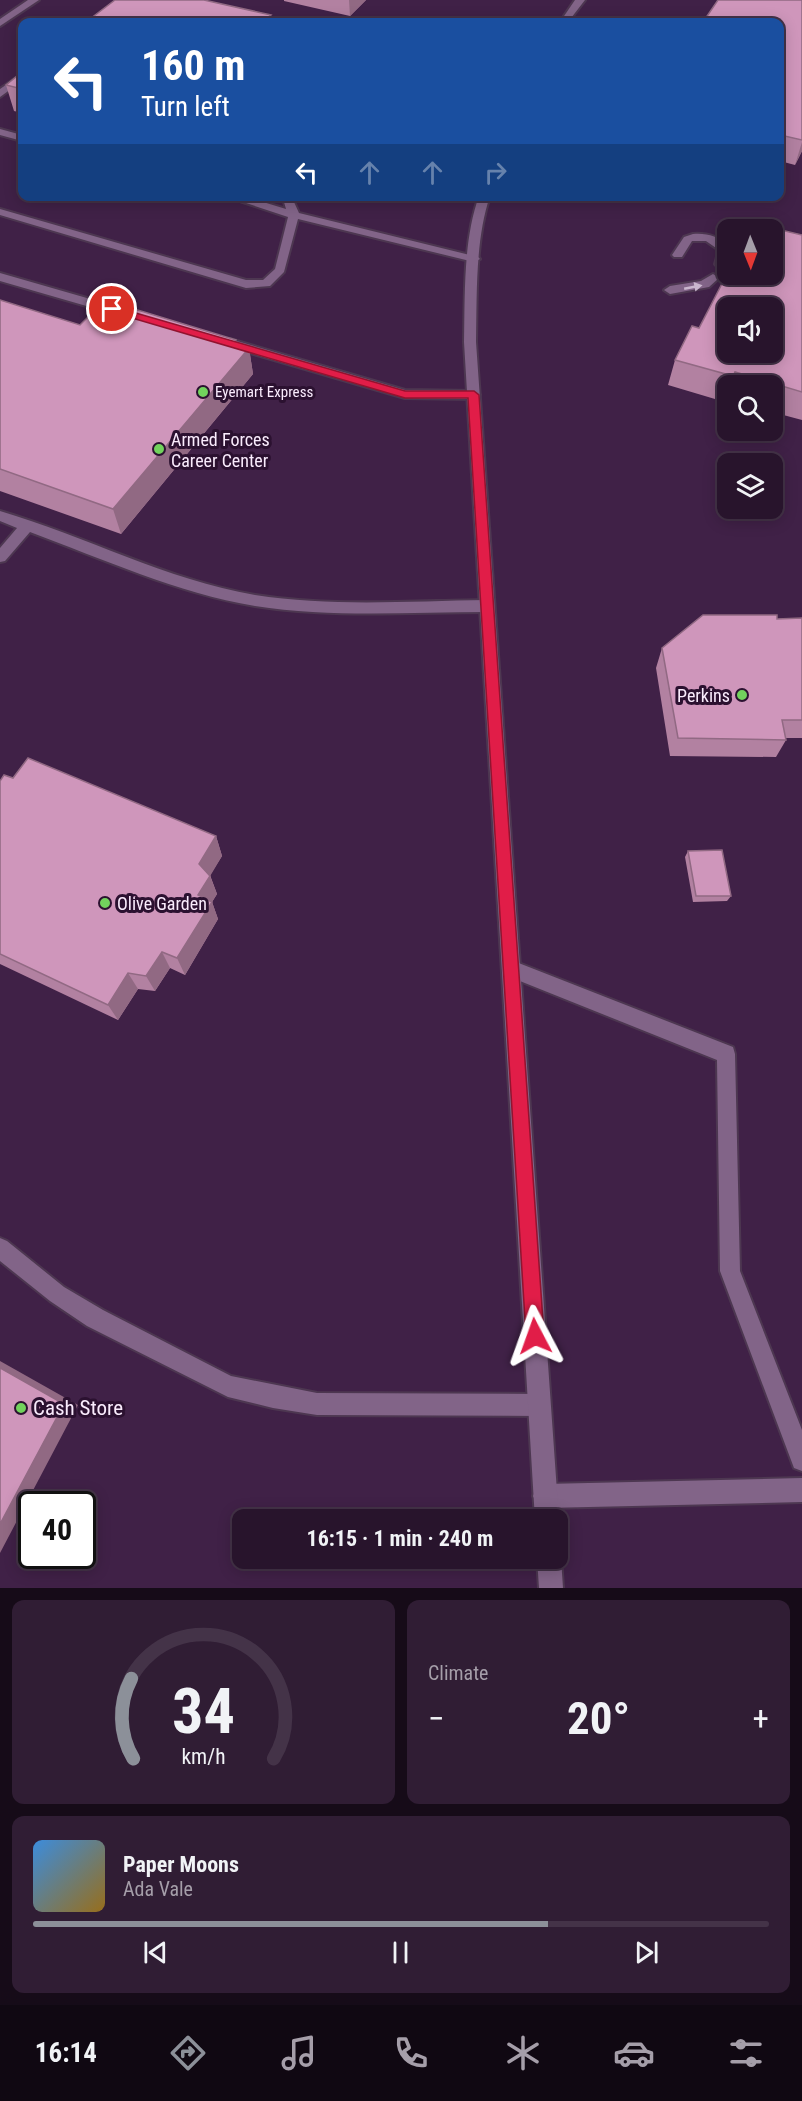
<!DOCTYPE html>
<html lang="en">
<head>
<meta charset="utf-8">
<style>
	:root { --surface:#28142c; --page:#301d34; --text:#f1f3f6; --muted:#a59ea9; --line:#443348; --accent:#8c9099 }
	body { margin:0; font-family:"Roboto Condensed",sans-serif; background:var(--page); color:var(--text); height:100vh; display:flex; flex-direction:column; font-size:22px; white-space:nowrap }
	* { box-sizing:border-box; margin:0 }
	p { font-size:20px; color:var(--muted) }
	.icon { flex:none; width:33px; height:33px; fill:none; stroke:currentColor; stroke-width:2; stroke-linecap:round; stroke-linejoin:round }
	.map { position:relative; height:1588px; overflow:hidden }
	.drawer { display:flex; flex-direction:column; gap:12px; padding:12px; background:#160b18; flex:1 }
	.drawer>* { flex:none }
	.banner { position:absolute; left:18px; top:18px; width:766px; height:183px; border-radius:12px; box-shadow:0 3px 15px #0003,0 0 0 2px var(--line); background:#1a4fa0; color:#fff; overflow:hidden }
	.needle { width:39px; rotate:179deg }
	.tools { position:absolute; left:717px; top:219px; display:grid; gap:12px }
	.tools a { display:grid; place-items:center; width:66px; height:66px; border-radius:12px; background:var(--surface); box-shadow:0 3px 15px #0003,0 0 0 2px var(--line); font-size:30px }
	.speed { position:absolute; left:18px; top:1491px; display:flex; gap:12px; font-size:30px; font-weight:700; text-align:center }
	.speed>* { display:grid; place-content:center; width:78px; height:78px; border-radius:50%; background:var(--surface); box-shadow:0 3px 15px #0003,0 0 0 2px var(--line); line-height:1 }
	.speed .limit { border:3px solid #111; border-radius:9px; background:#fff; color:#111 }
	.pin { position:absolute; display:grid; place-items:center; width:51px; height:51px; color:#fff; margin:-26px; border:3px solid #fff; border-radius:50%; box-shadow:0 2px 6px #0007 }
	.me { position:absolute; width:66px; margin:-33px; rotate:356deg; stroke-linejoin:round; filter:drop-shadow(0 0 4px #0008) }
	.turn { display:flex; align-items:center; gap:21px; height:126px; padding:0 24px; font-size:27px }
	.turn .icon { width:78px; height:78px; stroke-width:2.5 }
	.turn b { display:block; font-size:42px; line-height:51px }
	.lanes { display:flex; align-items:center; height:57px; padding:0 24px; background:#0003; justify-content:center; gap:30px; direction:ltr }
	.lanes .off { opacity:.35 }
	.big { font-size:45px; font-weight:700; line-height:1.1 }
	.drawer .widget { flex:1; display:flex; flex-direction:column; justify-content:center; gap:9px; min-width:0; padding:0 21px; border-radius:12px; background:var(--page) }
	.drawer .dial { align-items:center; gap:0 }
	.dial svg { height:156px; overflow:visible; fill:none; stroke:var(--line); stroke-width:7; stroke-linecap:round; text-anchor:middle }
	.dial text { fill:var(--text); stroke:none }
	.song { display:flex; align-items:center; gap:18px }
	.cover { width:72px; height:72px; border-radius:9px; background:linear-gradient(135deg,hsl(210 70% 55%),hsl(40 70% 35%)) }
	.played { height:6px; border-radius:3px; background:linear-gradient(90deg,var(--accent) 70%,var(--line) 70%) }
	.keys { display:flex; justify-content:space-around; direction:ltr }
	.heat { display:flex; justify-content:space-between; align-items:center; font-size:33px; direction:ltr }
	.drawer .tiles { flex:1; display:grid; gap:12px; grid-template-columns:1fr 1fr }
	.widget:last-child { grid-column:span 2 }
	.trip { position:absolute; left:232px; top:1509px; width:336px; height:60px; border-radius:12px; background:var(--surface); box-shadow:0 3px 15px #0003,0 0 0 2px var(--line); font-weight:700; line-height:60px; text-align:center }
	.menu { display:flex; height:96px; justify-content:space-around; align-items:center; background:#100812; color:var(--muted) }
	.menu .icon { width:42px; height:42px }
	.menu .active { color:var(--accent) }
	.menu b { font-size:27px; color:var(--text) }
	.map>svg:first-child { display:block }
	.built { fill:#402147; fill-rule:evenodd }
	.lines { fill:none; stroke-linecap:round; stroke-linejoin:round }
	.service-casing { stroke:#4d3751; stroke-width:4 }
	.tertiary-casing { stroke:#4d3751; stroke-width:4 }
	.service { fill:#826488; fill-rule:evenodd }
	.tertiary { fill:#826488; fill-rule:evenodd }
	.wall { fill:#b281a1 }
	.shaded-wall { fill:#916983 }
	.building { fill:#cf96bb; stroke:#916983; stroke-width:1.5; fill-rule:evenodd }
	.oneway { fill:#cab6ce }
	.route { fill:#e11d48; stroke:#92132f; stroke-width:1.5 }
	.poi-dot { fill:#72d25d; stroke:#2b1130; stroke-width:2 }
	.labels { text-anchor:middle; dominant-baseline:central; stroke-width:6; stroke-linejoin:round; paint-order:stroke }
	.far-poi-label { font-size:15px; fill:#faecfd; stroke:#2b1130; text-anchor:start }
	.poi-label { font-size:18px; fill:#faecfd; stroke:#2b1130; text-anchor:start }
	.near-poi-label { font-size:21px; fill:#faecfd; stroke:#2b1130; text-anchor:start }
</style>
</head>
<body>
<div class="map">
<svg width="802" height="1588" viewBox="0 0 802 1588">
	<rect width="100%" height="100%" fill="#351b3b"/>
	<path class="built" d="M 0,0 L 802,0 L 802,1588 L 0,1588 ZM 22,22 L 780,22 L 780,196 L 22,196 ZM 728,230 L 772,230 L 772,274 L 728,274 ZM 728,308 L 772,308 L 772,352 L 728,352 ZM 728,386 L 772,386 L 772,430 L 728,430 ZM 728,464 L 772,464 L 772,508 L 728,508 ZM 32,1504 L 82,1504 L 82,1556 L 32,1556 ZM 243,1520 L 558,1520 L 558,1558 L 243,1558 Z"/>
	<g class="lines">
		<defs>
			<path id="service" d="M 28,0 L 39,0 L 0,26 L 0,19 Z
				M 22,74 L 22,81 L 0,97 L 0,89 Z
				M 0,129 L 22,135 L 22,141 L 0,135 Z
				M 225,196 L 243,196 L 286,209 L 284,202 L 286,196 L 297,196 L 294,202 L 299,213 L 478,257 L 480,259 L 474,262 L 298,219 L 284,272 L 270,286 L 246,288 L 0,215 L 0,209 L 246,280 L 263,280 L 275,269 L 288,217 Z
				M 693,234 C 707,233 718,236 728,246 L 728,261 L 725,266 L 717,266 L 715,264 L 719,250 L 706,241 L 692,241 L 682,257 L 674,257 L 672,255 L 684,237 Z
				M 0,273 L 125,309 L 127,312 L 121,316 L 0,281 Z
				M 713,274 L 719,278 L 709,287 L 670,294 L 664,290 L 670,286 L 701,281 Z
				M 230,339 L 405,390 L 474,391 L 480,395 L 474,399 L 405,398 L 226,346 L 224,343 Z
				M 0,511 C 85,536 167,580 255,595 C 331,607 410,601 487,600 L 492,602 L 494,606 L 492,610 L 487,612 C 410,612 331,618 255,606 C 177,593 103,559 30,532 L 5,561 L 0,562 L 0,548 L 17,528 L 0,521 Z
				M 511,960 L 733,1047 L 735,1054 L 740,1271 L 802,1430 L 802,1471 L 794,1468 L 791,1460 L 720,1271 L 717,1060 L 505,975 L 502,969 L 505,963 Z
				M 0,1238 L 7,1241 L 64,1287 L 103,1310 L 231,1376 L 317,1393 L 539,1394 L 547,1397 L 550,1405 L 547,1413 L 539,1416 L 317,1415 L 273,1408 L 228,1397 L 87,1326 L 50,1301 L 0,1261 Z
				M 802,1478 L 802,1502 L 545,1508 L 537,1504 L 533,1496 L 537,1488 L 545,1484 Z"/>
			<path id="tertiary" d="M 575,0 L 585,0 L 568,22 L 560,22 Z
				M 479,196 L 490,196 C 475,240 477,296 476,342 L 559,1520 L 558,1522 L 558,1520 L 535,1520 L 464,342 C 465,296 463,240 479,196 Z
				M 558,1551 L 561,1558 L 563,1588 L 539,1588 L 537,1558 L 558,1558 Z"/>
		</defs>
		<use href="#service" class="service-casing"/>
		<use href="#tertiary" class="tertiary-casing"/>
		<use href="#service" class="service"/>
		<use href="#tertiary" class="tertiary"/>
	</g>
	<path class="wall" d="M 284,0 L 366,0 L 350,16 L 284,1 Z
		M 802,0 L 802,151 L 795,165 L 780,161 L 780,22 Z
		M 22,72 L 22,113 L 14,111 L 6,85 Z
		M 802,235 L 802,420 L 772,412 L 772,386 L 728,386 L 728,399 L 726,398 L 725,402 L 668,385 L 675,360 L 699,328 Z
		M 0,300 L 80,325 L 237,344 L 249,348 L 253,374 L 121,534 L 0,491 Z
		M 802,618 L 802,738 L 786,738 L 786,740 L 776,757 L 670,756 L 656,668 L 662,648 L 777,619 Z
		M 0,781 L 216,836 L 222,856 L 210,875 L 217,894 L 212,902 L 218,919 L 185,975 L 170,968 L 155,991 L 138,989 L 118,1020 L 0,964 Z
		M 688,851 L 731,896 L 727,901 L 693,902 L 685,857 Z"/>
	<path class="shaded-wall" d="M 349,0 L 366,0 L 350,16 Z
		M 271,15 L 272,22 L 263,22 Z
		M 802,142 L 802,151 L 795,165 Z
		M 236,340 L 239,359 L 249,348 L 253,374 L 121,534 L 113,509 Z
		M 216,836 L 222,856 L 209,878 L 210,876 L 217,894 L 212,902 L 218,919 L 185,975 L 177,958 L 198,895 L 199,864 Z
		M 162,952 L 170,968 L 155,991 L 146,976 Z
		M 128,973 L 138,989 L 118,1020 L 108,1005 Z
		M 0,1361 L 78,1405 L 0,1553 Z"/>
	<path class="building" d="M 115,0 L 204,0 L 271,15 L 263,22 L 86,22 Z
		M 718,0 L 802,0 L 802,140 L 780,135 L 780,22 L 703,22 Z
		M 22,72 L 22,89 L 6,85 Z
		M 752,223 L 802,235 L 802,392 L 735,372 L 733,376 L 675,360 L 692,326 L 699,328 L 728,272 L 728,274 L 772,274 L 772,230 L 749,230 ZM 728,308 L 772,308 L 772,352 L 728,352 Z
		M 0,300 L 80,325 L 105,300 L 236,340 L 234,343 L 249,348 L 113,509 L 0,469 Z
		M 703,615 L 777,615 L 777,619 L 802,618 L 802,720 L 782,720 L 786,740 L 678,738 L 662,648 Z
		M 28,758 L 216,836 L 199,864 L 210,876 L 198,895 L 212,902 L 177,958 L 162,952 L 146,976 L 128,973 L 108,1005 L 0,954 L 0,781 L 4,775 L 13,778 Z
		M 722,850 L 731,896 L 696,896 L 688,851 Z
		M 0,1368 L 64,1404 L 0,1524 Z"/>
	<defs><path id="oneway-solid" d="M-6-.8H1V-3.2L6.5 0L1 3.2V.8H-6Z" transform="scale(1.5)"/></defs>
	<use class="oneway" href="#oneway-solid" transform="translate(693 287) rotate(-11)"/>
	<path class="route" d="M 108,307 L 115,307 L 405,391 L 474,391 L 479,395 L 544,1336 L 541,1342 L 535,1345 L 529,1342 L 526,1336 L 468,398 L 405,398 L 108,311 Z"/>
	<g class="poi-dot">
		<circle cx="203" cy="392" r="6"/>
		<circle cx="159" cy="449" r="6"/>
		<circle cx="742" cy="695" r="6"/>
		<circle cx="105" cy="903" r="6"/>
		<circle cx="21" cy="1408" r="6"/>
	</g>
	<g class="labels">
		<g class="far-poi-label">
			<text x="215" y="392">Eyemart Express</text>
		</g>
		<g class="poi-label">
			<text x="171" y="439">Armed Forces<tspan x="171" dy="21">Career Center</tspan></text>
			<text x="730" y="695" text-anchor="end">Perkins</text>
			<text x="117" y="903">Olive Garden</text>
		</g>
		<g class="near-poi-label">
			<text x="33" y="1408">Cash Store</text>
		</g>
	</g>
</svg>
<div class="tools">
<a><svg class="needle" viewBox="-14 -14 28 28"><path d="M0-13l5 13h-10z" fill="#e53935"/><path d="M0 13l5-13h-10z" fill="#a59ea9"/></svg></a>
<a><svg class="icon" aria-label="sound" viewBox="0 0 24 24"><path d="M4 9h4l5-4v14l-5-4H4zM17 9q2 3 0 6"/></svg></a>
<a><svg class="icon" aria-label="search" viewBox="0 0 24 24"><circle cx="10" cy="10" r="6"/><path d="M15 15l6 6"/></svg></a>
<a><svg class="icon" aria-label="layers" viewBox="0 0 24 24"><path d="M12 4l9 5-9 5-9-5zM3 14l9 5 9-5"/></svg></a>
</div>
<div class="speed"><div class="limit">40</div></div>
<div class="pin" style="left:112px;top:309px;background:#d93025"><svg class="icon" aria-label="arrive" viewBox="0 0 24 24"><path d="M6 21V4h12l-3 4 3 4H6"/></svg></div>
<svg class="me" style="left:535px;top:1336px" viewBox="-20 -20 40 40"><path d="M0-17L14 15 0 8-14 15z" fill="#e11d48" stroke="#fff" stroke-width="4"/></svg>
<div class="trip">16:15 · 1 min · 240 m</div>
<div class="banner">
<div class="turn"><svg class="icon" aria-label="left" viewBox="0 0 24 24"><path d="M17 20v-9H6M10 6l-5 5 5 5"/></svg><div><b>160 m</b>Turn left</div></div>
<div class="lanes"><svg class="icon" aria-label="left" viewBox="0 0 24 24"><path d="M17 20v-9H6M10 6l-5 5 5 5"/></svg><svg class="icon off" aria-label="ahead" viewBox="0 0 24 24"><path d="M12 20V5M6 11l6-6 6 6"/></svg><svg class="icon off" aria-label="ahead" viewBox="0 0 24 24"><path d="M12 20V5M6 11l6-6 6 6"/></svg><svg class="icon off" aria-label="right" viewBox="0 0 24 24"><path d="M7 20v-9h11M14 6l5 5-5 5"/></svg></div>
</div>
</div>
<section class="drawer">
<div class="tiles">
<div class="widget dial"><svg viewBox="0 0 100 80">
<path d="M14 69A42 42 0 1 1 86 69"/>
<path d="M14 69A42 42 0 0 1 13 28" stroke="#8c9099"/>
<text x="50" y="56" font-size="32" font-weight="700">34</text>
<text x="50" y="72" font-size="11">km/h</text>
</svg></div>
<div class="widget"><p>Climate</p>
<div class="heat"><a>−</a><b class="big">20°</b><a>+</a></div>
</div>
<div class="widget">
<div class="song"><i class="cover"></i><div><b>Paper Moons</b><p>Ada Vale</p></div></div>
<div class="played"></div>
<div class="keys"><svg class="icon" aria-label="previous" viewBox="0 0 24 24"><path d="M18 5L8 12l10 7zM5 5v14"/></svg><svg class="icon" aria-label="pause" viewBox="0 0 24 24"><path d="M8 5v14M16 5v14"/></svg><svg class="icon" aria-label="next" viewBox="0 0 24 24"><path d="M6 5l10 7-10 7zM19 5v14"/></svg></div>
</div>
</div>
</section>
<nav class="menu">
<b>16:14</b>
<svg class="icon active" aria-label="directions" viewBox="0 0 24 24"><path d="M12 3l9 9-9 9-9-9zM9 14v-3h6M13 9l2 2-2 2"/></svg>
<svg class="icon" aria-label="music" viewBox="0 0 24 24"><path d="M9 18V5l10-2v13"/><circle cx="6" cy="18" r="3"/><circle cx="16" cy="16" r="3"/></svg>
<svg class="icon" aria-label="phone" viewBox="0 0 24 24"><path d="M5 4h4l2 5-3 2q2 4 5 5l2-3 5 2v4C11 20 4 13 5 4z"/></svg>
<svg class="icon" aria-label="climate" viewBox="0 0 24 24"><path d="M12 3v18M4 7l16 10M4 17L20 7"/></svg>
<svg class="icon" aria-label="car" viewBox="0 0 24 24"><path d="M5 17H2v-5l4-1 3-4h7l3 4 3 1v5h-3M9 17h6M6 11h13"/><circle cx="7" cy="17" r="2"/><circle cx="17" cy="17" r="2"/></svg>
<svg class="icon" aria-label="filters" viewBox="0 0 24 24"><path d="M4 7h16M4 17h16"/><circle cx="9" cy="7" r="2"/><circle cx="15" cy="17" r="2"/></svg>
</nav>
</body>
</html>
